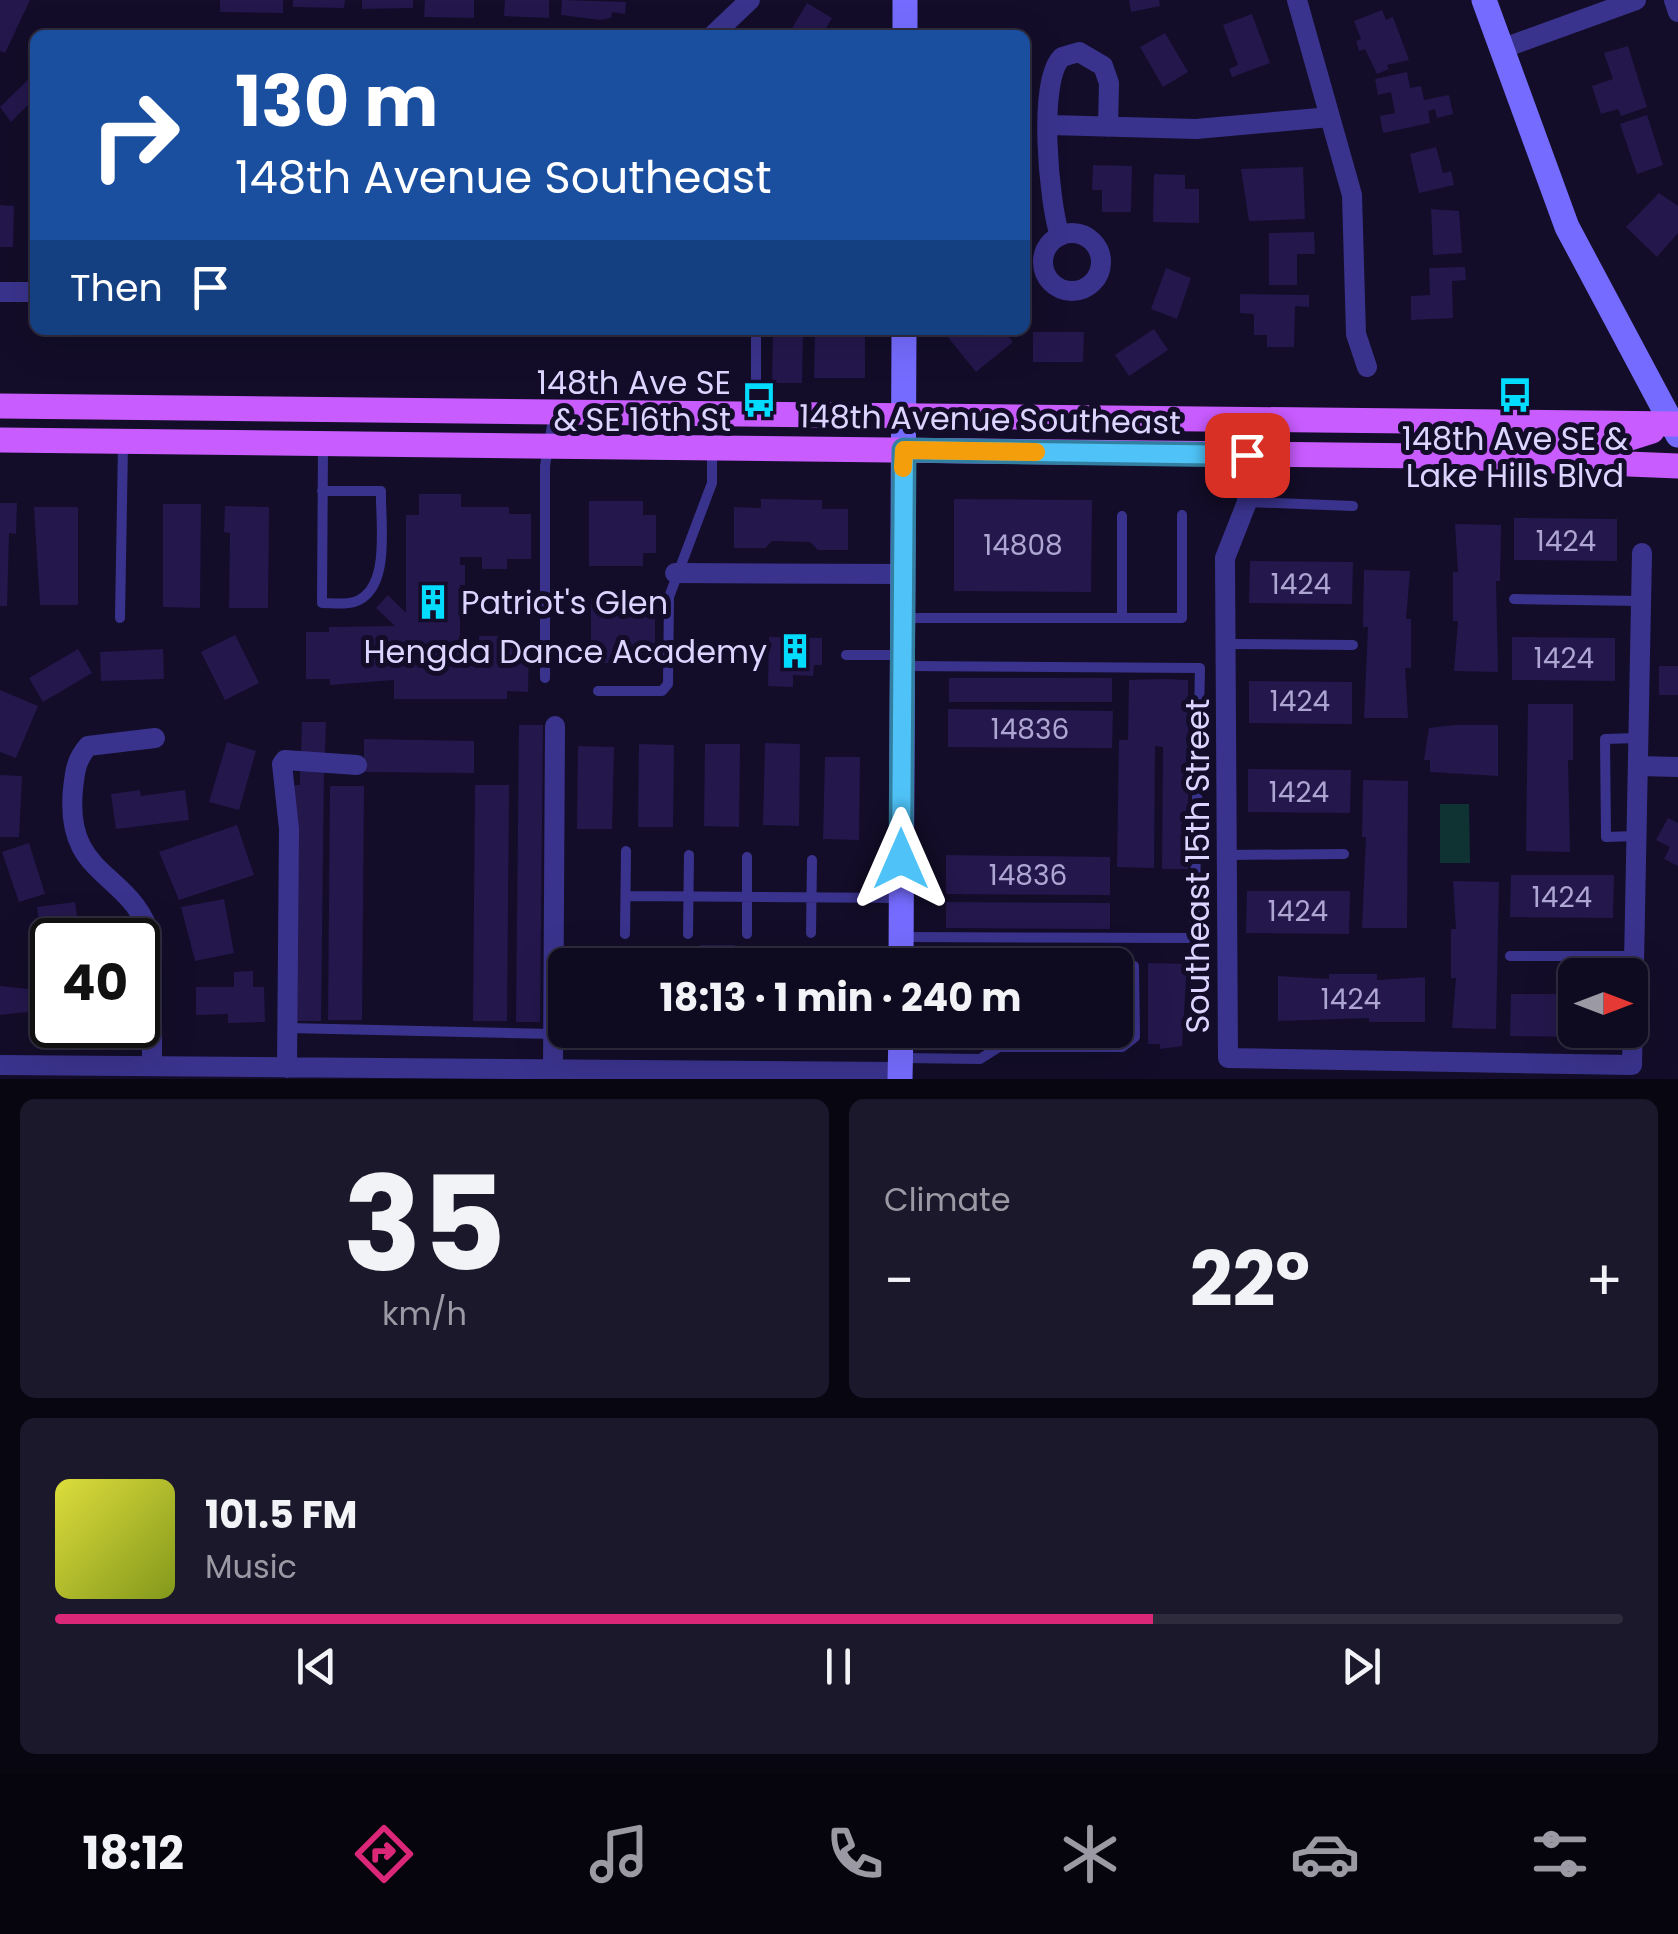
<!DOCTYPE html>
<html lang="en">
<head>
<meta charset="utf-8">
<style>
	:root { --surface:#0e0a1f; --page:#1c182c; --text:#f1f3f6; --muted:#9b9aa4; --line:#2e2b3d; --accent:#db2777 }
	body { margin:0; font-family:Poppins,sans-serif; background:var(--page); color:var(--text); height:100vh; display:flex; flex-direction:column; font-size:38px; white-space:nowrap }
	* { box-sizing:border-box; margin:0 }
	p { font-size:32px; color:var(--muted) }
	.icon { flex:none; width:55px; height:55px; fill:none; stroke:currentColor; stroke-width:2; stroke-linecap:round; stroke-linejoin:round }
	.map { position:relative; height:1079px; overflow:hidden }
	.panel { display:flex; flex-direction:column; gap:20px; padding:20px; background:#080611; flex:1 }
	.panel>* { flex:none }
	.hud { position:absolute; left:30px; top:30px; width:1000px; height:305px; border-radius:15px; box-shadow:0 10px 40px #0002,0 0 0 2px var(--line); background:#1a4fa0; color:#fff; overflow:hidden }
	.needle { width:65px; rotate:90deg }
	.tools { position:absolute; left:1558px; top:958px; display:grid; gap:20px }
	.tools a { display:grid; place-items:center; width:90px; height:90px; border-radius:15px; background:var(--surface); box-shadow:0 10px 40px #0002,0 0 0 2px var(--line); font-size:50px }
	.speed { position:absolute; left:30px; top:918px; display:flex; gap:20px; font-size:50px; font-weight:700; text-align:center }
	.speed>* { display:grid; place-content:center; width:130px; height:130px; border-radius:50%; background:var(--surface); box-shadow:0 10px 40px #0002,0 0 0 2px var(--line); line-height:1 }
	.speed .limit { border:5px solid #111; border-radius:15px; background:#fff; color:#111 }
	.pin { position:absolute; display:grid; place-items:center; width:85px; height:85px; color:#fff; margin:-42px; border-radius:20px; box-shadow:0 5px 15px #0006 }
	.me { position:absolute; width:110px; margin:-55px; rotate:0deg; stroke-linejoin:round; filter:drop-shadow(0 0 8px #0008) }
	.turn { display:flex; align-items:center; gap:35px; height:210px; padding:0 40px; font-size:45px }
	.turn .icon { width:130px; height:130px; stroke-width:2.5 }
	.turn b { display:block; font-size:70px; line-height:85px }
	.then { display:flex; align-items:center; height:95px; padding:0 40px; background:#0003; gap:20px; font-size:38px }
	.big { font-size:75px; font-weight:700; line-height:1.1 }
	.panel .widget { flex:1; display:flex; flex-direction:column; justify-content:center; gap:15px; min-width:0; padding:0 35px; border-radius:15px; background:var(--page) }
	.panel .dial { align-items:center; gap:0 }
	.dial b { font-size:130px; line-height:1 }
	.song { display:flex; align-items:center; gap:30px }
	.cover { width:120px; height:120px; border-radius:15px; background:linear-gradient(135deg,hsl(60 70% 55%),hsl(70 70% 35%)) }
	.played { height:10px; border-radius:5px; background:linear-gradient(90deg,var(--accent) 70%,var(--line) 70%) }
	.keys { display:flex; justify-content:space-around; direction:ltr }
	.heat { display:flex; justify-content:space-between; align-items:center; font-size:55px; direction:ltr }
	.panel .tiles { flex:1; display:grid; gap:20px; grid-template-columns:1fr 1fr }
	.widget:last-child { grid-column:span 2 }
	.trip { position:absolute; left:548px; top:948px; width:585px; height:100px; border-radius:15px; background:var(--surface); box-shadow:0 10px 40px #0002,0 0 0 2px var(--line); font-weight:700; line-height:100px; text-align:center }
	.menu { display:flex; height:160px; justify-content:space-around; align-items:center; background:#06040c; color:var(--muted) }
	.menu .icon { width:70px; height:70px }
	.menu .active { color:var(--accent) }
	.menu b { font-size:45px; color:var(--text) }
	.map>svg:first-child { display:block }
	.green { fill:#0f3333 }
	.building { fill:#24174c }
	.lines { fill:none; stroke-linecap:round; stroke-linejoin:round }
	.lane { stroke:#3a338d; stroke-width:10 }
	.street { stroke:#3a338d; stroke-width:20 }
	.secondary { stroke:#756cff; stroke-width:25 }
	.primary { stroke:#c95cff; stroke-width:25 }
	.route-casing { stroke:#337fa1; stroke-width:25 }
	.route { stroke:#4fc3f7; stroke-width:18 }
	.slow { stroke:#f59e0b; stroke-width:18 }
	.labels { text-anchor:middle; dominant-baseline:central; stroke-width:10; stroke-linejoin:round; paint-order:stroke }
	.number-label { font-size:28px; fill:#ada6d2 }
	.poi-label { font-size:32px; fill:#dbd5ff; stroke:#130d29; text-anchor:end }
	.street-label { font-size:32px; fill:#dbd5ff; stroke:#130d29 }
</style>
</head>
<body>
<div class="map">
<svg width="1678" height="1079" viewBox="0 0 1678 1079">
	<rect width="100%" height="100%" fill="#130d29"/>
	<path class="green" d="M 1440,804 L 1469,804 L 1470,863 L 1440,863 Z"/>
	<path class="building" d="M 0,0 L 30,0 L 5,53 L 0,51 Z
		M 220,0 L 283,0 L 283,13 L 220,12 Z
		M 293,0 L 345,0 L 344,8 L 293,7 Z
		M 362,0 L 413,0 L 413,8 L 362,9 Z
		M 425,0 L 474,0 L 474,18 L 424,17 Z
		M 505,0 L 549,0 L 549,18 L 504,16 Z
		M 562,0 L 626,2 L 625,14 L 612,12 L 611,18 L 600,20 L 561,15 Z
		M 1129,0 L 1159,0 L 1160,6 L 1131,12 Z
		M 807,3 L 832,18 L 822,35 L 788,35 Z
		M 1382,10 L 1386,20 L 1393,17 L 1409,60 L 1387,65 L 1389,69 L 1377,74 L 1365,49 L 1359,51 L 1356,41 L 1361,39 L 1354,21 Z
		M 1252,14 L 1270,63 L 1232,77 L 1229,69 L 1238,65 L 1223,25 Z
		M 1165,33 L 1188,72 L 1163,87 L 1140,47 Z
		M 1628,46 L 1647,107 L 1621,116 L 1618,109 L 1601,114 L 1592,86 L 1613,79 L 1604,53 Z
		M 1407,72 L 1410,88 L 1421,86 L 1424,100 L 1449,95 L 1453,114 L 1437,118 L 1435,109 L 1428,111 L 1430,123 L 1383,133 L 1380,116 L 1395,113 L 1391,92 L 1378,95 L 1375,79 Z
		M 35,73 L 35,110 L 29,104 L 11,122 L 0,107 Z
		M 1647,115 L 1663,165 L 1637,174 L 1620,124 Z
		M 1436,147 L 1443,173 L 1451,171 L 1454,185 L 1419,193 L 1410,154 Z
		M 1093,165 L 1132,166 L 1131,212 L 1102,212 L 1102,190 L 1092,190 Z
		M 1303,167 L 1305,219 L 1249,221 L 1241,169 Z
		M 1154,174 L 1185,175 L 1185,189 L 1199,189 L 1199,223 L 1153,222 Z
		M 1659,193 L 1678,206 L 1678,233 L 1657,257 L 1626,227 Z
		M 0,205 L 14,206 L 13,247 L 0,247 Z
		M 1431,209 L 1459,211 L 1462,253 L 1433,255 Z
		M 1314,232 L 1315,254 L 1297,254 L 1297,285 L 1269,285 L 1269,233 Z
		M 1465,267 L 1466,280 L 1452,281 L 1453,318 L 1411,320 L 1411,296 L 1430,295 L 1429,268 Z
		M 1166,268 L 1191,278 L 1177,319 L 1151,309 Z
		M 1240,294 L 1309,295 L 1309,307 L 1295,306 L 1294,347 L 1267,347 L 1267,335 L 1254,335 L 1254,314 L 1240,313 Z
		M 1154,329 L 1168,350 L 1129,376 L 1115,355 Z
		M 773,330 L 803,330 L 802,383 L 772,383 Z
		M 815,330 L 865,330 L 865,378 L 814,378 Z
		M 955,330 L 1003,330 L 1013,342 L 976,372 L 947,336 Z
		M 1033,332 L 1084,332 L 1083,362 L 1033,362 Z
		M 419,494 L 461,494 L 461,507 L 509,507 L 509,514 L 531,514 L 531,559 L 507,559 L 507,569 L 482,569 L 482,557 L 460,557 L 460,565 L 465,565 L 465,585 L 460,585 L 460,646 L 479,646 L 479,636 L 506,636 L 506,646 L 529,646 L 528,692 L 507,691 L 507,699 L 394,699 L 394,680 L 330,685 L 330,679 L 306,679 L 306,632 L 329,632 L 329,627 L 395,626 L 376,608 L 388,595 L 406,613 L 406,515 L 419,515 Z
		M 761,499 L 822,500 L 822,509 L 848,509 L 848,550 L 818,550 L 810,542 L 772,541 L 765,548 L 734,548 L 734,507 L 761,508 Z
		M 954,499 L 1092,500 L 1091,592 L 954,591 Z
		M 589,501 L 643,501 L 643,515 L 656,515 L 656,553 L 643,553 L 643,566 L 589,566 Z
		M 0,503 L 17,503 L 16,534 L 9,533 L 7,606 L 0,606 Z
		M 163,504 L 201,504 L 200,608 L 163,607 Z
		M 225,506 L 269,507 L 268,608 L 229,608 L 230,533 L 224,532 Z
		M 34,507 L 78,507 L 78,605 L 40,605 Z
		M 1514,518 L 1617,519 L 1617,561 L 1514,560 Z
		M 1455,524 L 1501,525 L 1500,581 L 1496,581 L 1498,672 L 1454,671 L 1458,621 L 1453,621 L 1453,572 L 1458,572 Z
		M 1250,561 L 1353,562 L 1352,604 L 1249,603 Z
		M 1364,570 L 1410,571 L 1406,619 L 1411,619 L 1411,668 L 1405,668 L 1408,718 L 1364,718 L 1368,627 L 1363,627 Z
		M 591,599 L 642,599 L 642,613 L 655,613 L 655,649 L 642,649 L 642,663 L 591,663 Z
		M 235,635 L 259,683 L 225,700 L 201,652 Z
		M 769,637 L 822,638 L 822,665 L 814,665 L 813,676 L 793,675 L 793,687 L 768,686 Z
		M 1512,637 L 1615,638 L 1615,681 L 1512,680 Z
		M 78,649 L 92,673 L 43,702 L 29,678 Z
		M 163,649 L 164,679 L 101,681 L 100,652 Z
		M 1659,666 L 1678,666 L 1678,695 L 1659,695 Z
		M 949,678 L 1112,678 L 1112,702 L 949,702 Z
		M 1163,679 L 1188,680 L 1188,869 L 1162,869 L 1163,747 L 1155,746 L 1154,868 L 1117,867 L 1119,740 L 1128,740 L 1129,680 Z
		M 1249,681 L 1352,682 L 1352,724 L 1249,723 Z
		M 0,690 L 38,706 L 16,758 L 0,752 Z
		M 1528,704 L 1573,704 L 1573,760 L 1568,760 L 1570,852 L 1526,851 Z
		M 948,709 L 1113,711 L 1112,748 L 948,747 Z
		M 302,722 L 326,722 L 325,755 L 301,755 Z
		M 519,725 L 543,725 L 540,1022 L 516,1022 Z
		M 1453,725 L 1498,725 L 1498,776 L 1430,772 L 1430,760 L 1424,760 L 1429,728 Z
		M 364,739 L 474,741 L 474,773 L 364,772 Z
		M 227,742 L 256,751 L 239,810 L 209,802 Z
		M 765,743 L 800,744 L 799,826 L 763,825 Z
		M 639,744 L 674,745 L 673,827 L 638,827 Z
		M 705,744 L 740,744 L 739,827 L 704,826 Z
		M 578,746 L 614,747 L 612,829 L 577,829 Z
		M 825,757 L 860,757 L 859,840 L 823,839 Z
		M 300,769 L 324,769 L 321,1021 L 295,1021 L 295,785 L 300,785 Z
		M 1248,769 L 1351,770 L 1350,813 L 1248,812 Z
		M 0,775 L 22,776 L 19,837 L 0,837 Z
		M 1363,780 L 1408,781 L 1407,928 L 1362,928 L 1366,837 L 1362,837 Z
		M 475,785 L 509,785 L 507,1021 L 473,1021 Z
		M 330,786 L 364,786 L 362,1020 L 328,1020 Z
		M 140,790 L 141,796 L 185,790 L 189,820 L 116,829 L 111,794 Z
		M 1668,818 L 1678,823 L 1678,866 L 1664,859 L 1670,847 L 1656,840 Z
		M 237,825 L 254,875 L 179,900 L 159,852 Z
		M 29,843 L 45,894 L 19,902 L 2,852 Z
		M 946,855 L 1110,857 L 1110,895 L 946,894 Z
		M 1511,875 L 1614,875 L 1613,918 L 1510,917 Z
		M 1453,881 L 1499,882 L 1496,1029 L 1452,1028 L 1456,978 L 1451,978 L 1451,929 L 1456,929 Z
		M 1247,891 L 1350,891 L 1349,934 L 1246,933 Z
		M 224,899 L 234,953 L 195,961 L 181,907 Z
		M 75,902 L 79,930 L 99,928 L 100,940 L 52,940 L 52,948 L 42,949 L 37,907 Z
		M 946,902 L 1110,903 L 1110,929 L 946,928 Z
		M 700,945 L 735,945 L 735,965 L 699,965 Z
		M 637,946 L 672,947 L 672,965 L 637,965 Z
		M 762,946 L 797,946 L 797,965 L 761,965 Z
		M 823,946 L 858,947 L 858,965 L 823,965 Z
		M 577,948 L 612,948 L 612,965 L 577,965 Z
		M 1025,953 L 1046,958 L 1046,965 L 1012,965 L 1012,958 L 1025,958 Z
		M 1096,954 L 1118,959 L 1118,965 L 1084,965 L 1084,959 L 1096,959 Z
		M 1148,963 L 1187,964 L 1182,1046 L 1160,1049 L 1160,1044 L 1148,1044 Z
		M 253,971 L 253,987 L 264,987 L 265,1022 L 228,1023 L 228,1014 L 196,1015 L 196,987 L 234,987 L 234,972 Z
		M 1329,974 L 1377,974 L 1377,980 L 1425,977 L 1425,1022 L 1369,1022 L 1369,1018 L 1278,1021 L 1278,976 L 1329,979 Z
		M 0,986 L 37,990 L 37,1011 L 0,1015 Z
		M 1511,994 L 1575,994 L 1575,1030 L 1613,1030 L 1613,1037 L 1510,1036 Z
		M 946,1030 L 984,1030 L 984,1038 L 946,1038 Z"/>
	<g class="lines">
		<path class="lane" d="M 756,330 L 756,382
			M 322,491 L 381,491 C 380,522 392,590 354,602 C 345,605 331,603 322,603 L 323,447
			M 1247,502 L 1353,506
			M 1122,516 L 1122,618
			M 1514,599 L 1641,601
			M 120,618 L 123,444
			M 906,618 L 1182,618 L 1182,515
			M 1226,644 L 1353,645
			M 846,655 L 901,655
			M 903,666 L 1200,668 L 1194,938 L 903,937
			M 545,678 L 545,466 L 554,414
			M 598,691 L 662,691 L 668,684 L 669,597 L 712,483 L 712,448
			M 1636,836 L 1606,837 L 1605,739 L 1638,738
			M 1228,855 L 1344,854
			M 626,896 L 900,898
			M 811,933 L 812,860
			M 625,934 L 626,851
			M 688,934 L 689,855
			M 747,934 L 747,857
			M 1510,956 L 1634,956
			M 999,964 L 999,965
			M 288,1028 L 553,1034
			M 999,1030 L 999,1047
			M 903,1058 L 980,1059 L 999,1047 L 1122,1047 L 1135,1037 L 1134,966"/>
		<path class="street" d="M 1297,0 L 1352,195 L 1356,334 L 1367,367
			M 1674,0 L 1678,12
			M 713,35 L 750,0
			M 1501,49 L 1636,0
			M 1050,125 L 1196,129 L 1330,117
			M1043 262a29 29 0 1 1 58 0a29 29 0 1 1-58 0Z
			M 1060,236 C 1049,204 1037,80 1062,57 L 1079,52 L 1103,66 L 1109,83 L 1108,127
			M 0,292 L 35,292
			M 1247,455 L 1247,502 L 1225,558 L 1228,1058 L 1632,1065 L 1642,553
			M 675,573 L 902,574
			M 1638,766 L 1678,767
			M 0,1065 L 900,1072
			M 152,1066 L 152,941 C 133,869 64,881 73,789 C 75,771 76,760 88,746 L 155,738
			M 287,1068 L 289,829 L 282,764 L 285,760 L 357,765
			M 553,1070 L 555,726"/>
		<path class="secondary" d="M 1484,0 L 1567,227 L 1678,435
			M 905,35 L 905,0
			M 901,965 L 904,330
			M 900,1079 L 901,1030"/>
		<path class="primary" d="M 0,406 L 1678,424
			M 0,440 L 1427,456 L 1678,466
			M 1484,442 L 1614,443 L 1652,431"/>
	</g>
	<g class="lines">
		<defs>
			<path id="route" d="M 901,859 L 904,450 L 1247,455"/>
		</defs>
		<use href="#route" class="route-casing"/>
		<use href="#route" class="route"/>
		<path class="slow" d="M 903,468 L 904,450 L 1036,452"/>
	</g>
	<defs>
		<symbol id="bus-bare" viewBox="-9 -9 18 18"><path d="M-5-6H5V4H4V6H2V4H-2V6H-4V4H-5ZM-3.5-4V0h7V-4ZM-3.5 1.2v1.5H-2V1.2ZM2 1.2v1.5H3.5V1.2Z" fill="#01dcff" stroke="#130d29" stroke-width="2.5" paint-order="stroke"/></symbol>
		<symbol id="building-bare" viewBox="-9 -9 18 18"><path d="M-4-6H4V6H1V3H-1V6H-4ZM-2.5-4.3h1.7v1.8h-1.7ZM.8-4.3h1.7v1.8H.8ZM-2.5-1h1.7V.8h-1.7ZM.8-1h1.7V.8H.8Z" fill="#01dcff" stroke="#130d29" stroke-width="2.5" paint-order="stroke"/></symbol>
	</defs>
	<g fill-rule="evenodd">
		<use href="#bus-bare" x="1490" y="370" width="50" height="50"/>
		<use href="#bus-bare" x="734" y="375" width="50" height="50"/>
		<use href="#building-bare" x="408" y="577" width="50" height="50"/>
		<use href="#building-bare" x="770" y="626" width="50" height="50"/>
	</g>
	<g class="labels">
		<g class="number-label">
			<text x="1566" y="541">1424</text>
			<text x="1023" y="545">14808</text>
			<text x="1301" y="584">1424</text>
			<text x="1564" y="658">1424</text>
			<text x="1300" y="701">1424</text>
			<text x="1030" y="729">14836</text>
			<text x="1299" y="792">1424</text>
			<text x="1028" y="875">14836</text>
			<text x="1562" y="897">1424</text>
			<text x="1298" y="911">1424</text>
			<text x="1351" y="999">1424</text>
		</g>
		<g class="poi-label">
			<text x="731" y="382">148th Ave SE<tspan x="731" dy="37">&amp; SE 16th St</tspan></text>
			<text x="1515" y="438" text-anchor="middle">148th Ave SE &amp;<tspan x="1515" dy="37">Lake Hills Blvd</tspan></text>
			<text x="461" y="602" text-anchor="start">Patriot's Glen</text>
			<text x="767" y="651">Hengda Dance Academy</text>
		</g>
		<g class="street-label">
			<text transform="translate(990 419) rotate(1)">148th Avenue Southeast</text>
			<text transform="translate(1197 866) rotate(-90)">Southeast 15th Street</text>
		</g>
	</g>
</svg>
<div class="tools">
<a><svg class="needle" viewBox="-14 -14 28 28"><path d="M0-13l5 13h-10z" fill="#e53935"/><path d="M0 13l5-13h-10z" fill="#9b9aa4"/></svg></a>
</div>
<div class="speed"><div class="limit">40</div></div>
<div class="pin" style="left:1247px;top:455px;background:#d93025"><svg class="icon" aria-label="arrive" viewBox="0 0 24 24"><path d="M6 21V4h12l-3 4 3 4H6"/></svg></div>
<svg class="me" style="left:901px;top:859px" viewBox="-20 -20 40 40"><path d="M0-17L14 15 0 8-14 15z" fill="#4fc3f7" stroke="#fff" stroke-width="4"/></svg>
<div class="trip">18:13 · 1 min · 240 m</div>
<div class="hud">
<div class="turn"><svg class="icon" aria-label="right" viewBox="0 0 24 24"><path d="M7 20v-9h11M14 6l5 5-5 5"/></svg><div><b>130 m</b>148th Avenue Southeast</div></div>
<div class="then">Then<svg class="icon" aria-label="arrive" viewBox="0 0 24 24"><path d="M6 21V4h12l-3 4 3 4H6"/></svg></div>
</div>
</div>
<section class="panel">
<div class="tiles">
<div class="widget dial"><b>35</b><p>km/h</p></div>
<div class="widget"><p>Climate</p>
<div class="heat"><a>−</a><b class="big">22°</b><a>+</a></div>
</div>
<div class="widget">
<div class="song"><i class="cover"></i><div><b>101.5 FM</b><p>Music</p></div></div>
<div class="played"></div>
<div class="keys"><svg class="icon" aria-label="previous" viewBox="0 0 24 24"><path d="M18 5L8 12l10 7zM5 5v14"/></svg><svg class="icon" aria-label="pause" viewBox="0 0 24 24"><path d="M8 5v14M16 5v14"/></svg><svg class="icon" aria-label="next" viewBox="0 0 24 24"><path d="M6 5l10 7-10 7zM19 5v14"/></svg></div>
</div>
</div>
</section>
<nav class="menu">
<b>18:12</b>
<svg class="icon active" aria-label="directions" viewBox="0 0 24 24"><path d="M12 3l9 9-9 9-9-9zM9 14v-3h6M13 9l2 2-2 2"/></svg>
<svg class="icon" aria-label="music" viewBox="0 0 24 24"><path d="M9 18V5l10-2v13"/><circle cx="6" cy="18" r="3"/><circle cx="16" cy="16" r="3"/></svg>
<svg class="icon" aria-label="phone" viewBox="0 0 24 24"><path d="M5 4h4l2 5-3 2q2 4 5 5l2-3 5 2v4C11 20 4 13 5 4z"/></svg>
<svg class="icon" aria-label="climate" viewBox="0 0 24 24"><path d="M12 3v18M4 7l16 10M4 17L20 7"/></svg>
<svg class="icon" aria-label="car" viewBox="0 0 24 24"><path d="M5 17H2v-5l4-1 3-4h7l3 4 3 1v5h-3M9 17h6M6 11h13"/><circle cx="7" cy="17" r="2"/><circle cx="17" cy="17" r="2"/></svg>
<svg class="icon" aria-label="filters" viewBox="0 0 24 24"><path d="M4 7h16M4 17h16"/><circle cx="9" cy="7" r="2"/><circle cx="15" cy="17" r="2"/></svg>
</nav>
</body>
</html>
